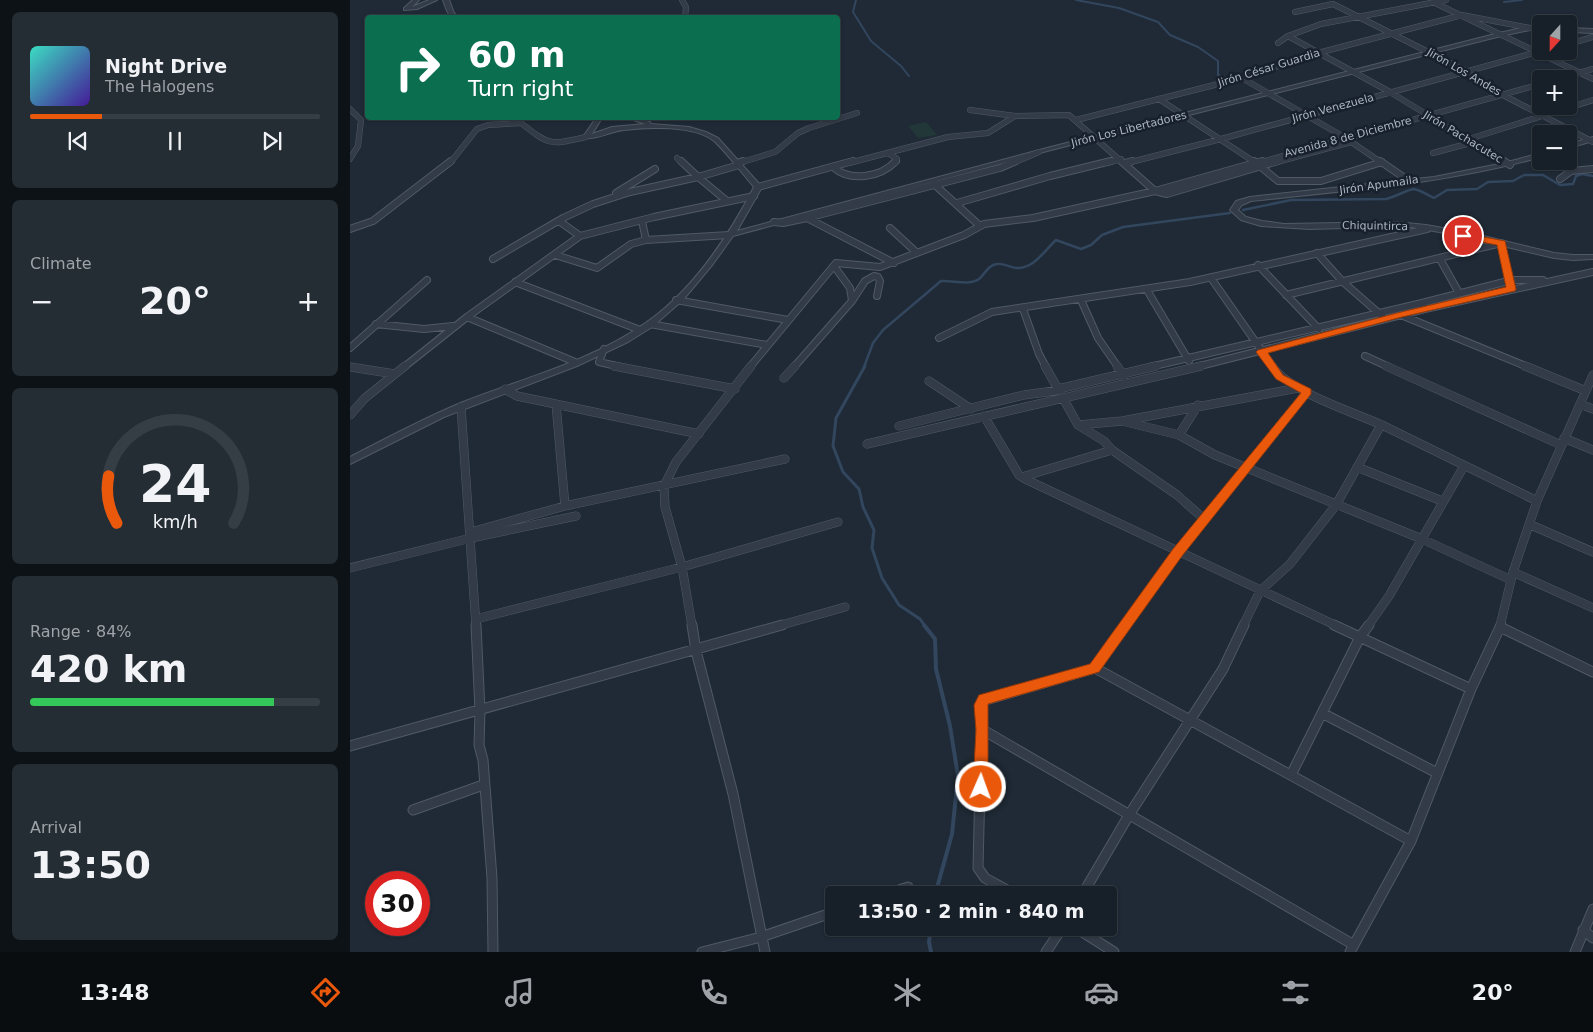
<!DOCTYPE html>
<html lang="en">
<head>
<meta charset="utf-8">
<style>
	:root { --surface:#172028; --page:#242d34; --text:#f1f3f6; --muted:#9ea3a8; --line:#363e45; --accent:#ea580c }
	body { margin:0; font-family:"DejaVu Sans",sans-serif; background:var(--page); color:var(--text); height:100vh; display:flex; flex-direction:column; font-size:19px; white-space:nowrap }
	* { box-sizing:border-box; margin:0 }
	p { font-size:16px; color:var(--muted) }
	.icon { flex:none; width:28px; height:28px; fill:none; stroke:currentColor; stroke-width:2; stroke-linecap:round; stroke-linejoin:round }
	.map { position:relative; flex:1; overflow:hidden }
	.panel { display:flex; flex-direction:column; gap:12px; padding:12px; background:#0d1216; width:350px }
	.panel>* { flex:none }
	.hud { position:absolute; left:15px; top:15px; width:475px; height:105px; border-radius:5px; box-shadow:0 1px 4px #0004,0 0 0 1px var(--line); background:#0b6e4f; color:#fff; overflow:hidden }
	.needle { width:32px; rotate:201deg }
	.fabs { position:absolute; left:1182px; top:15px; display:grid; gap:10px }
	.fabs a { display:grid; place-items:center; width:45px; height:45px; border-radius:5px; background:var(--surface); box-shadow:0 1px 4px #0004,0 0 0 1px var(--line); font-size:25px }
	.speed { position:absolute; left:15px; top:871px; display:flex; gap:10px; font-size:25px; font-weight:700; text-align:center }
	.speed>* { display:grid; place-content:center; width:65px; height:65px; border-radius:50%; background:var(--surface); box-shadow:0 1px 4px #0004,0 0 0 1px var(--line); line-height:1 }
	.speed .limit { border:8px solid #d22; background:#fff; color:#111 }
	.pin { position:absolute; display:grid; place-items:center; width:42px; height:42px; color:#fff; margin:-21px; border:2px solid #fff; border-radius:50%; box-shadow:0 1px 5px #0007 }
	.me { position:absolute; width:55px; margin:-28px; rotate:2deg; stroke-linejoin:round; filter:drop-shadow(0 0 4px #0008) }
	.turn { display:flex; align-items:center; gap:18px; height:105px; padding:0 20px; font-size:22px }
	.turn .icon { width:65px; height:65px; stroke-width:2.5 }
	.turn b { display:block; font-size:35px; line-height:42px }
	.big { font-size:38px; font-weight:700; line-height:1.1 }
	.panel .card { flex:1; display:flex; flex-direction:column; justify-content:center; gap:8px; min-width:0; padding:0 18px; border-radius:8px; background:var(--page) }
	.panel .dial { align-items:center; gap:0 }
	.dial svg { height:130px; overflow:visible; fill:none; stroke:var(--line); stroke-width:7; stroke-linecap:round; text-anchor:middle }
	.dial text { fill:var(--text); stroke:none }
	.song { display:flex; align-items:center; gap:15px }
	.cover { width:60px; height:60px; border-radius:8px; background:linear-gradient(135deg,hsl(170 70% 55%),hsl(260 70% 35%)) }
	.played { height:5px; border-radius:2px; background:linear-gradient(90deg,var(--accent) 25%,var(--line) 25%) }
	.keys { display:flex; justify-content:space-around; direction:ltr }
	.heat { display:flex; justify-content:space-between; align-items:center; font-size:28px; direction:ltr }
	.charge { height:8px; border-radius:4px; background:linear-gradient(90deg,#34c759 84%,var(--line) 0) }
	.trip { position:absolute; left:475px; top:886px; width:292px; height:50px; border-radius:5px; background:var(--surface); box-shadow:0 1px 4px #0004,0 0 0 1px var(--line); font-weight:700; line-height:50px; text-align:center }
	.tab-bar { display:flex; height:80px; justify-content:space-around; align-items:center; background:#090d10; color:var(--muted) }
	.tab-bar .icon { width:35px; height:35px }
	.tab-bar .on { color:var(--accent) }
	.tab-bar b { font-size:22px; color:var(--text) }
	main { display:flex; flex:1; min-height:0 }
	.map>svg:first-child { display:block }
	.green { fill:#223738 }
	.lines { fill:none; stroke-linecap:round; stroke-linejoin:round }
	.stream-far3 { stroke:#32465e; stroke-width:2 }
	.stream-far2 { stroke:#32465e; stroke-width:2.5 }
	.stream-far1 { stroke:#32465e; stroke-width:3 }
	.stream { stroke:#32465e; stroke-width:4 }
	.minor-far3-casing { stroke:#505965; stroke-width:6 }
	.minor-far2-casing { stroke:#505965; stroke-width:8 }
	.minor-far1-casing { stroke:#505965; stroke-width:9 }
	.minor-casing { stroke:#505965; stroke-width:11 }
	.tertiary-casing { stroke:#505965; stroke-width:2 }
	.minor-far3 { stroke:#323b47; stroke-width:5 }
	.minor-far2 { stroke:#323b47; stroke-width:6 }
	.minor-far1 { stroke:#323b47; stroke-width:8 }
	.minor { stroke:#323b47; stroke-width:9 }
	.tertiary { fill:#323b47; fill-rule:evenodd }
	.route { fill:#ea580c; stroke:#983908 }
	.labels { text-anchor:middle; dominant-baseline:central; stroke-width:5; stroke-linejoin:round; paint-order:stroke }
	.far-street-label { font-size:11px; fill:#acb6c4; stroke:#18202b }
</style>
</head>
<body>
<main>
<section class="panel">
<div class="card">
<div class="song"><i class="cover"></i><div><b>Night Drive</b><p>The Halogens</p></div></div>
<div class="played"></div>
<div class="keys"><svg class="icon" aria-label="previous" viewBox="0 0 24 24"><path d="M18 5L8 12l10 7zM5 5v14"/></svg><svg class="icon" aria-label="pause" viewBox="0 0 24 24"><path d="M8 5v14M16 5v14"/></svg><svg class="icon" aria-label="next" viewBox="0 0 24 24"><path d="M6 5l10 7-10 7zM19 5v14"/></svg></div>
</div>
<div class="card"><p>Climate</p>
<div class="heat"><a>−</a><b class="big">20°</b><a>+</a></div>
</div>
<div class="card dial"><svg viewBox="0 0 100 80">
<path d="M14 69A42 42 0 1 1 86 69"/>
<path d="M14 69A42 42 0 0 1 9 40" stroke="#ea580c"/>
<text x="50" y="56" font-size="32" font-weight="700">24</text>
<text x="50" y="72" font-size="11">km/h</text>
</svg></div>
<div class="card"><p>Range · 84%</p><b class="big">420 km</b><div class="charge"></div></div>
<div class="card"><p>Arrival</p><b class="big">13:50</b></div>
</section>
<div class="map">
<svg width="1243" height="952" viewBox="0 0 1243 952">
	<rect width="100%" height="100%" fill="#1f2a36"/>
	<path class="green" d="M 576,122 L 587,135 L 568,138 L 558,126 Z"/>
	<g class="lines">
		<path class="stream-far3" d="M 506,0 L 503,12 L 521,41 L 551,66 L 559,76
			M 726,0 L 769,8 L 808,22 L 820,35 L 848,47 L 868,61 L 868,75 L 879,78
			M 1154,2 L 1172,0"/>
		<path class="stream-far2" d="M 893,210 L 941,200 L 1036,199 C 1045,197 1059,189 1064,189 C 1070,190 1078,195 1084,198 L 1097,190 L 1127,189 L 1138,182 L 1163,181 L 1174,175 L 1193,175 L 1210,185 L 1223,184 L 1226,176 L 1232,174 L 1243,176
			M 514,367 L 523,343 L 533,330 L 591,281 C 603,280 619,286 629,279 C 635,274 638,265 647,264 C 652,263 660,267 666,268 C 684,269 694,251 706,240 L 731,249 L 741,245 L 752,235 L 773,227 L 880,213"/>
		<path class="stream-far1" d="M 515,366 L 486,418 L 483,446 L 493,472 L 509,489 L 513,507 L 524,530 L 522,548 L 532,578 L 549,605 L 570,619 L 575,626"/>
		<path class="stream" d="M 574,625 L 585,639 L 586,669 L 600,726 L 608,776 L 602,834 L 585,895
			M 581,928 L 579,942 L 581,952"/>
		<defs>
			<path id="minor-far3" d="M 332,0 L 336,7 L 335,18
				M 1096,0 L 971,24 L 938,36 L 1040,92 L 1156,163
				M 1083,2 L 1243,79
				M 945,12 L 983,4 L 1116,71 L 1153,95 L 1243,142
				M 928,43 L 938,36
				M 1219,44 L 1243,37
				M 892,78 L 994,137 L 1032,163
				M 1208,79 L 1243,69
				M 809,99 L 906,163
				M 0,109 L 11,120 L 8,146 L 0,159
				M 620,110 L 665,116 L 719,115 L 773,163
				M 726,120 L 892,78 L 968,53 L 1112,15 L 1180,28
				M 1119,139 L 1243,100
				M 538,153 L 547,159 L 545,163
				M 1083,153 L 1124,142
				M 327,158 L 332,163
				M 100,163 L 127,129 L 138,125 L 171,123 C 200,146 200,145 236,137
				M 389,163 L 425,152 L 448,133 L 459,128 L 507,113
				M 499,163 L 598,137 L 638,133 L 665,116
				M 663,163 L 689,152
				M 756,163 L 771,159
				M 777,163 L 871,139 L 1191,51
				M 908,163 L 1191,84
				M 923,163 L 1001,142
				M 1030,163 L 1032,162"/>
			<path id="minor-far2" d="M 331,161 L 348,177 L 389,165
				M 771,161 L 805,191 L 817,194 L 928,161
				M 904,161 L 928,181 L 971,181 L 1032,162
				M 1030,161 L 1059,181
				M 1154,161 L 1160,165
				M 387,163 L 393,161
				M 775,163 L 782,161
				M 483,167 C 500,182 530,178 546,161
				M 1210,179 L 1221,171 L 1243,169
				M 584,184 L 630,226
				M 408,187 L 503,161
				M 266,193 L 305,169
				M 607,203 L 700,176 L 761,161
				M 457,218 L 544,263
				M 209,221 L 230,236
				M 292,221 L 296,240 L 379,235
				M 424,222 L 433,223 L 457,218 L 650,168 L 666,161
				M 540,228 L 567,253
				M 0,229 L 23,221 L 101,161
				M 967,253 L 992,281 L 1032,316
				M 205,255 L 247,268 L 281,244 L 296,240
				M 143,259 L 213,218 L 243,204 L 280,192 L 348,177 L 377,201
				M 1090,259 L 1109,293
				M 908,265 L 969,329
				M 861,278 L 923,367
				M 165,282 L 290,330
				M 797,290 L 839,361
				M 936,295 L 1151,243 L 1161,289
				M 326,300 L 438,320
				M 731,300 L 748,338 L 768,367
				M 502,301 L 515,281 L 524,276 L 528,277 L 530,281 L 527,296
				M 1074,307 L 1072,303 L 1162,280 L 1193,280
				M 673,309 L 689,354 L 696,367
				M 1051,315 L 1178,367
				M 117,317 L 225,362
				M 26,324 L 74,329 L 103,326
				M 300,324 L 417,345
				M 589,338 L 642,312 L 840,282 L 1077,229
				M 0,348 L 77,280
				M 254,349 L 249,362 L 271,367
				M 1015,356 L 1039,367
				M 54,367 L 117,317 L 230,236 L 304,217 L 404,196
				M 400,367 L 486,263 L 530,267 L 614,235 L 634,224 L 683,218 L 805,191 L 912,161
				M 444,367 L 502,301 L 500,288 L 484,266
				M 800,367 L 1072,303
				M 846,367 L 1075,309 L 1243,272"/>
			<path id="minor-far1" d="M 264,366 L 385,389
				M 695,366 L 708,389 L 806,366
				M 767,366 L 774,376
				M 922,366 C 941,393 1001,411 1032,425 C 1084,450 1135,476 1187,501
				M 1036,366 L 1211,445
				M 1175,366 L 1236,391
				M 0,367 L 45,374
				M 434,378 L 445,366
				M 579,381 L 621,409
				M 155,389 L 167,396 L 349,434
				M 206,404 L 215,506
				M 1230,404 L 1243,409
				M 111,407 L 126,626
				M 0,415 L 15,398 L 55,366
				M 634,416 L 669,475 L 675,479 L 987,626
				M 772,421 L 829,435 L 865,455 L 1072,539 L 1161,580
				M 728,425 L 772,421 L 948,388
				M 549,426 L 674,395 L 711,390
				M 829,435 L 848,405
				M 1214,438 L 1243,450
				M 517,444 L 851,366
				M 762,450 L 827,495 L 854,519
				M 1007,467 L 1092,501
				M 672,477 L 762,450 L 754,441 L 728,425 L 713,398
				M 1181,525 L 1243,552
				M 121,532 L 215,506 L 435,459
				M 0,568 L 121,538 L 226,516
				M 1163,572 L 1243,608
				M 126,619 L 332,567 L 488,522
				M 342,626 L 332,567 L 315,507 L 314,486 L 326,462 L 401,366
				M 428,626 L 495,607
				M 775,626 L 828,553 L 957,392
				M 893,626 L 910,591 L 940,564 L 986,505 L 1031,425
				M 1018,626 L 1039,596 L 1114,466
				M 1150,626 L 1163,572 L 1187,501 L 1243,375"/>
			<path id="minor" d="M 126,625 L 130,711 L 129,745 L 133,760 L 142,878 L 143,952
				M 342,625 L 346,651 L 383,794 L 415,952
				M 984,625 L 1121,689
				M 1150,627 L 1243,672
				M 745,668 L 1061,841
				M 972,713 L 1087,773
				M 633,730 L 1004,945
				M 0,746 L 432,625
				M 941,775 L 1010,637 L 1019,625
				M 63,810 L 133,785
				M 534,895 L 558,887
				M 666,895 L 635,878 L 628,868 L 632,701 L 745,668 L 776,625
				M 732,895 L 779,815 L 873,669 L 894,625
				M 726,928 L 764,952
				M 1233,930 L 1243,938
				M 352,952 L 411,937 L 484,912
				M 696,952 L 712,928
				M 1000,952 L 1061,841 L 1121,689 L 1151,625
				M 1225,952 L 1243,909"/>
			<path id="tertiary" d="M 63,0 L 69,0 L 62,7 L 79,0 L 87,0 L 67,9 L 54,10 L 54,8 Z
				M 93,0 L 99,0 L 104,13 L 109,18 C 97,18 97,10 93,0 Z
				M 1180,26 L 1191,26 L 1191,30 L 1180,30 L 1151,36 L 701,150 L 383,236 L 363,264 L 333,300 L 302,327 L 278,342 L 227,366 L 94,417 L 0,464 L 0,457 C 37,438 74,418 113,402 C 174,378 242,361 297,322 C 344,289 378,237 404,187 C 392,173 377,153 364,141 C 344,125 298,127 274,130 C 261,131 247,140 234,138 L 233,137 L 246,118 L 252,118 L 242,134 L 262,127 L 295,124 L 278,118 L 287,118 L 300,122 L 301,124 L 339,127 L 356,132 L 368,138 L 412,187 L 387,231 L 697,148 L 1149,33 Z
				M 1219,28 L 1243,29 L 1243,33 L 1219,32 Z
				M 1243,137 L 1243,141 L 1219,148 L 1219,144 Z
				M 1191,153 L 1191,157 C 1096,184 999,190 901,201 L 892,205 L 888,210 L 896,217 L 912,221 L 934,224 L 1046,222 L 1076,225 L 1121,233 L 1204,253 L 1223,255 L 1243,255 L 1243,259 L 1223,260 L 1204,258 L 1106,235 L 1061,227 L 1031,227 L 959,229 L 911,226 L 891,220 L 880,210 L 886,201 L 900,197 L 1084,177 L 1154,163 Z"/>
		</defs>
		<use href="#minor-far3" class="minor-far3-casing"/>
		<use href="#minor-far2" class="minor-far2-casing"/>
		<use href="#minor-far1" class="minor-far1-casing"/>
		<use href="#minor" class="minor-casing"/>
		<use href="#tertiary" class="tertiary-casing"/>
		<use href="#minor-far3" class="minor-far3"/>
		<use href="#minor-far2" class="minor-far2"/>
		<use href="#minor-far1" class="minor-far1"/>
		<use href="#minor" class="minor"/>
		<use href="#tertiary" class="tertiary"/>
	</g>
	<path class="route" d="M 1113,233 L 1155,241 L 1166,289 L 1165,291 L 1052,317 L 918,353 L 933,375 L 961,389 L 961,394 L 832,556 L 749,672 L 638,704 L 638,787 L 636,791 L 631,793 L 626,791 L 623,787 L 626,730 L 624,705 L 629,695 L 740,664 L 823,549 L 951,393 L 926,379 L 906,352 L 908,350 L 1047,313 L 1156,287 L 1147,245 L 1110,238 L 1109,236 Z"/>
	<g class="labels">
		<g class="far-street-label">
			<text transform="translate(919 68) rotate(-17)">Jirón César Guardia</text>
			<text transform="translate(1114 72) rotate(30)">Jirón Los Andes</text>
			<text transform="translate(983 108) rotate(-15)">Jirón Venezuela</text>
			<text transform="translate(779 129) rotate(-14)">Jirón Los Libertadores</text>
			<text transform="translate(998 137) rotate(-15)">Avenida 8 de Diciembre</text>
			<text transform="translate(1113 137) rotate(31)">Jirón Pachacutec</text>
			<text transform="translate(1029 185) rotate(-8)">Jirón Apumaila</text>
			<text transform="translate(1025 226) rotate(1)">Chiquintirca</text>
		</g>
	</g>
</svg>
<div class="fabs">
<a><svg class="needle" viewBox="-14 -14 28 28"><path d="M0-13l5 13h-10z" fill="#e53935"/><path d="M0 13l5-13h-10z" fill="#9ea3a8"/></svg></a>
<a>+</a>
<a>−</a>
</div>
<div class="speed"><div class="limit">30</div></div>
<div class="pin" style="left:1113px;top:236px;background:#d93025"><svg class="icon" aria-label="arrive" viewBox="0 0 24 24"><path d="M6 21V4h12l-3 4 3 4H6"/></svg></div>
<svg class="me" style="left:631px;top:787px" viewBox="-20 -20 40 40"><circle r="17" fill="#ea580c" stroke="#fff" stroke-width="3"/><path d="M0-11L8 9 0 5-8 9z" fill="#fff"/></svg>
<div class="trip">13:50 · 2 min · 840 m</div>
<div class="hud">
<div class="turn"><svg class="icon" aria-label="right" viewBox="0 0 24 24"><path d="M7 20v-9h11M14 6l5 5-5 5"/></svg><div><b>60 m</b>Turn right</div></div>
</div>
</div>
</main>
<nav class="tab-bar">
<b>13:48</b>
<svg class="icon on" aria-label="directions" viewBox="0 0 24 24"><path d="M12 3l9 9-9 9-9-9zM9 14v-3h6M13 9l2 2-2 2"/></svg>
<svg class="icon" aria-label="music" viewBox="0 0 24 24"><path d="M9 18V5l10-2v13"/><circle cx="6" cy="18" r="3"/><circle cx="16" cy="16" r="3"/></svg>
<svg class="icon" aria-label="phone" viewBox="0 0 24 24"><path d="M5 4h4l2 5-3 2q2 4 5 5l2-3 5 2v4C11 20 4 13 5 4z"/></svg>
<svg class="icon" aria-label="climate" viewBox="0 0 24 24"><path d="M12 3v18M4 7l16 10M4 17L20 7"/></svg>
<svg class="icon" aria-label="car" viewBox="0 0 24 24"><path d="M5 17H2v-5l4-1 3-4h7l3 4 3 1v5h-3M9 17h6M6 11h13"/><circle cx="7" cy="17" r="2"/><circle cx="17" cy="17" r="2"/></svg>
<svg class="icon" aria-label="filters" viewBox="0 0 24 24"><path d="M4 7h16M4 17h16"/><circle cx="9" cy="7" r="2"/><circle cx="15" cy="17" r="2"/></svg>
<b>20°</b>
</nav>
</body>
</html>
